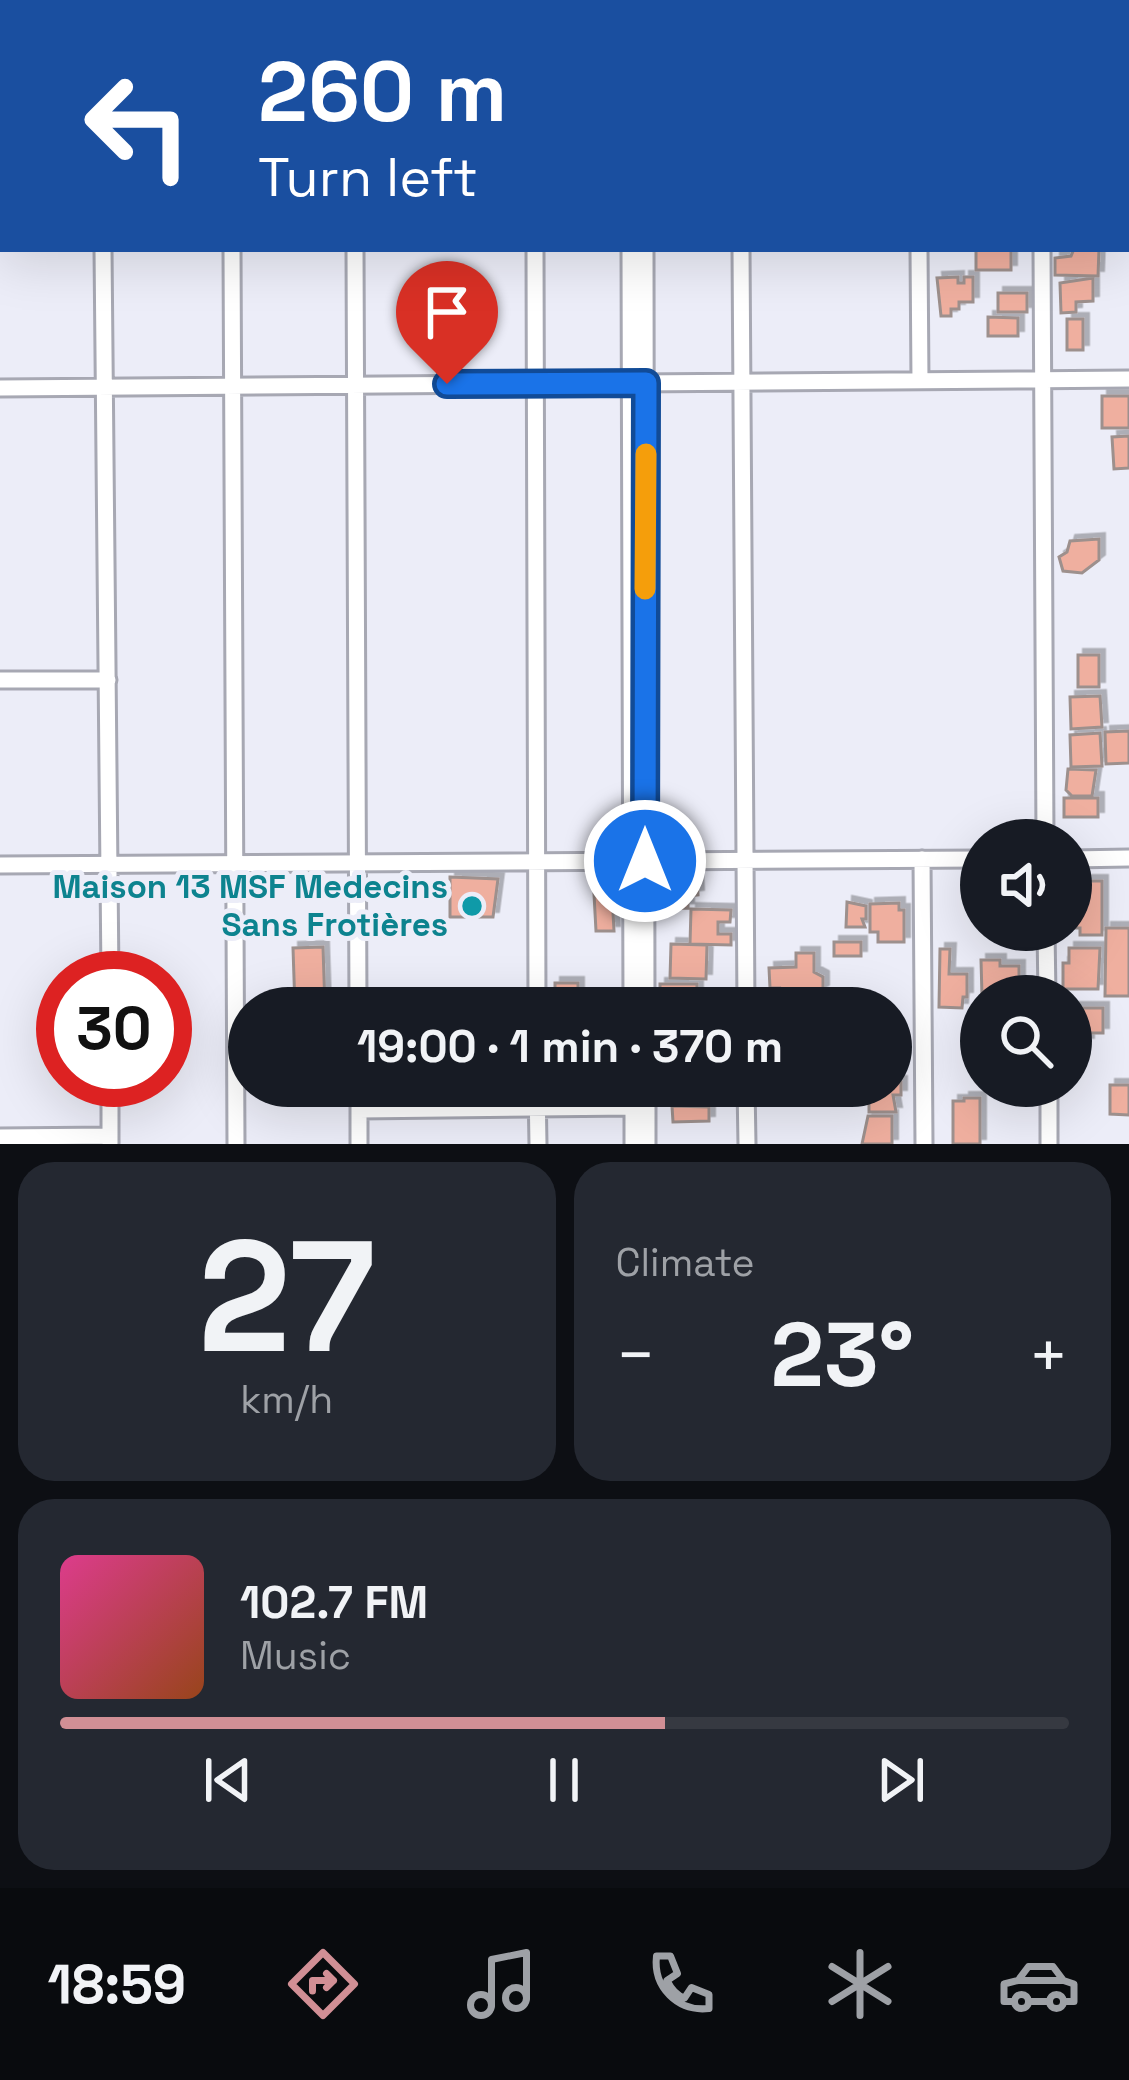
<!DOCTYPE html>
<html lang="en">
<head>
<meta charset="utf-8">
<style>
	:root { --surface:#171b24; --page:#242831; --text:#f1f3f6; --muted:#9ea1a6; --line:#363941; --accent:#d18f95 }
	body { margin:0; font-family:"Space Grotesk",sans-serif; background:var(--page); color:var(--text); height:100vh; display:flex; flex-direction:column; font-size:45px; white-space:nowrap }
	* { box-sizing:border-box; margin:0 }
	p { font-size:39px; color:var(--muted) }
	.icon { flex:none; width:66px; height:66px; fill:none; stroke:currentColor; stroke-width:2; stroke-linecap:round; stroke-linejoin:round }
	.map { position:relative; height:1144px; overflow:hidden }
	.drawer { display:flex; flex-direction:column; gap:18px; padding:18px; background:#0d0f14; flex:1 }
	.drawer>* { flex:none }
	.banner { position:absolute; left:0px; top:0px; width:1131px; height:252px; box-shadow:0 12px 48px #0002; background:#1a4fa0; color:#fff; overflow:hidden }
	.tools { position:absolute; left:960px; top:819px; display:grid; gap:24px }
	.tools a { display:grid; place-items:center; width:132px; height:132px; border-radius:50%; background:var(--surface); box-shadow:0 12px 48px #0002; font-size:60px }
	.speed { position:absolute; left:36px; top:951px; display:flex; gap:24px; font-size:60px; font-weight:700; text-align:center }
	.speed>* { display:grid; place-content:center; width:156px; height:156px; border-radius:50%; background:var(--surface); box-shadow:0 12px 48px #0002; line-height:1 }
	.speed .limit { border:18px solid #d22; background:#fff; color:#111 }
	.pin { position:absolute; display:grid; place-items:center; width:102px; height:102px; color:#fff; margin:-123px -51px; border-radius:50% 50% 50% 0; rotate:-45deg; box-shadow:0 0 12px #0007 }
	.pin .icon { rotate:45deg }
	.me { position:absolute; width:132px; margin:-66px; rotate:0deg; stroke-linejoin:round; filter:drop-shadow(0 0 9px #0008) }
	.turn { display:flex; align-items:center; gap:42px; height:252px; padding:0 60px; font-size:54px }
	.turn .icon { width:156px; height:156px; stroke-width:2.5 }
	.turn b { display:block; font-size:84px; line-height:102px }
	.big { font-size:90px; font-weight:700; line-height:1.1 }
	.drawer .card { flex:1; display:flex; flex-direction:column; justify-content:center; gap:18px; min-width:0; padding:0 42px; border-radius:36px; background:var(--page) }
	.drawer .dial { align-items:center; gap:0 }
	.dial b { font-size:156px; line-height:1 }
	.song { display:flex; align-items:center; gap:36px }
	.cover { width:144px; height:144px; border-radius:18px; background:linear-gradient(135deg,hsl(330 70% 55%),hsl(20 70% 35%)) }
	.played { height:12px; border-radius:6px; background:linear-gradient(90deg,var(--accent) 60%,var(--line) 60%) }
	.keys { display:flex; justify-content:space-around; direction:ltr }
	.heat { display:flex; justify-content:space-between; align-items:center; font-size:66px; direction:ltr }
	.drawer .tiles { flex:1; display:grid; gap:18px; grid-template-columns:1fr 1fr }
	.card:last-child { grid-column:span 2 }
	.trip { position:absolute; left:228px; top:987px; width:684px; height:120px; border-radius:60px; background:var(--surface); box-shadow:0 12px 48px #0002; font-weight:700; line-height:120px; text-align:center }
	.menu { display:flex; height:192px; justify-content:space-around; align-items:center; background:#090b0e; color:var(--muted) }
	.menu .icon { width:84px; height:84px }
	.menu .active { color:var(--accent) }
	.menu b { font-size:54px; color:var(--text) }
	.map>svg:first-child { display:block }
	.building { fill:#efaf9f; stroke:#9d908d; stroke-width:3; filter:url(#shadow) }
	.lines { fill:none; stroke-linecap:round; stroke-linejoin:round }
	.minor-casing { stroke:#a7a8b3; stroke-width:21 }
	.minor { stroke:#fff; stroke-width:15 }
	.route-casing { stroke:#114b97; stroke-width:30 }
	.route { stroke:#1a73e8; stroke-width:21 }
	.slow { stroke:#f59e0b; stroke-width:21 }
	.culture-dot { fill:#0f9aa8; stroke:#ecedf8; stroke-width:4.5 }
	.labels { text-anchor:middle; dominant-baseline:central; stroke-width:10; stroke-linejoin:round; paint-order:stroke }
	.culture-label { font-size:33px; font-weight:bold; fill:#0d838f; stroke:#ecedf8; text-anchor:end }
</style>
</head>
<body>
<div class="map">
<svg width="1129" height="1144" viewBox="0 0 1129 1144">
	<defs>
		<filter id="shadow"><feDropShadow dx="5.5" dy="-5.5" stdDeviation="0" flood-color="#0004"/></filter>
	</defs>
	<rect width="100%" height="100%" fill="#ecedf8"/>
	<path class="building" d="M 976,249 L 1011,249 L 1011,270 L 976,270 Z
		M 1074,249 L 1099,249 L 1098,276 L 1055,275 L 1055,258 L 1071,256 Z
		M 958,277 L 958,283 L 964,283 L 964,277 L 973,277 L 973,302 L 959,302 L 959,309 L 951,309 L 951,316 L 941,316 L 937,278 Z
		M 1093,278 L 1093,301 L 1076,302 L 1076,312 L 1061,313 L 1060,283 Z
		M 998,293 L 1027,293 L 1027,312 L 998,312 Z
		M 988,317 L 1018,318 L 1018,336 L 988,336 Z
		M 1067,319 L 1083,319 L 1083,350 L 1067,350 Z
		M 1102,396 L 1129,396 L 1129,428 L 1102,428 Z
		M 1129,436 L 1129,468 L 1114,469 L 1112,437 Z
		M 1099,539 L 1099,560 L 1082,573 L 1063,571 L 1059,557 L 1067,552 L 1070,541 Z
		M 1078,655 L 1099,655 L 1099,687 L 1078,687 Z
		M 1100,696 L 1102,727 L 1071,729 L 1070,697 Z
		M 1129,731 L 1129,763 L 1106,764 L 1105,732 Z
		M 1100,733 L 1102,766 L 1071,767 L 1070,735 Z
		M 1068,769 L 1096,770 L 1092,796 L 1072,796 L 1066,790 Z
		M 1064,798 L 1098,798 L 1098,817 L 1064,817 Z
		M 697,872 L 698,895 L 688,896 L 688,908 L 658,909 L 657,887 L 669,873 Z
		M 450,877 L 498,879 L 493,917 L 450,917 Z
		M 1084,881 L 1102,881 L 1102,935 L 1080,935 L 1080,928 L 1073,928 L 1071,903 L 1082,903 L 1082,899 L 1072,899 L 1072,885 L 1084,885 Z
		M 594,894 L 612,894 L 614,931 L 596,931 Z
		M 847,902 L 866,906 L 866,919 L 862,919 L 865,927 L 846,927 Z
		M 899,903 L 899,910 L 904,910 L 904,942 L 878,942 L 878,932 L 870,932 L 870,904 Z
		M 691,909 L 731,910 L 730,922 L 718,922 L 718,934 L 731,934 L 731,945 L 690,944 Z
		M 1106,928 L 1129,928 L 1129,996 L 1105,996 Z
		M 834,942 L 861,942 L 861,956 L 834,956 Z
		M 671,944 L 707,945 L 706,979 L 670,978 Z
		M 323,947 L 325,1008 L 295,1008 L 293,948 Z
		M 1069,948 L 1100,948 L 1098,989 L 1063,989 L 1063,963 L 1069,963 Z
		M 940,949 L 950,949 L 949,974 L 967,974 L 967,997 L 963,997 L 962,1008 L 939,1007 Z
		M 796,953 L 814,953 L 814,972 L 823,977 L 823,990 L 813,995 L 813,1008 L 779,1008 L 775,1005 L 783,995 L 780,988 L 770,988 L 769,968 L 796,967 Z
		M 981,960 L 1000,960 L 1000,966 L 1019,966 L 1019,996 L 982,996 Z
		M 555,983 L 578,983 L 578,1008 L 555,1008 Z
		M 660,984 L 697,984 L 697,1008 L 660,1008 Z
		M 1071,1008 L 1103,1008 L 1103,1033 L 1088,1033 L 1088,1043 L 1071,1042 Z
		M 891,1082 L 901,1082 L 901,1095 L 893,1095 L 896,1112 L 869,1112 L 869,1086 L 891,1086 Z
		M 1110,1085 L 1129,1085 L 1129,1115 L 1110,1114 Z
		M 964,1098 L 980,1098 L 980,1144 L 953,1144 L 953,1101 L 964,1101 Z
		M 672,1106 L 709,1107 L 709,1121 L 673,1122 Z
		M 868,1116 L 892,1116 L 892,1144 L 862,1144 Z"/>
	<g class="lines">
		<defs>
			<path id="minor" d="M 102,0 L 102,3
				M 227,0 L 227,3
				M 353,0 L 353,3
				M 530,0 L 531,3
				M 626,0 L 626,3
				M 643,0 L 643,3
				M 741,0 L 741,3
				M 916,0 L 917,3
				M 1042,0 L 1042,3
				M 0,201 L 3,201
				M 103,249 L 110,978
				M 232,249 L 236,1144
				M 355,249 L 358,1008
				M 535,249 L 537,1008
				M 630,249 L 632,1008
				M 645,249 L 646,1008
				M 741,249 L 746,1008
				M 919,249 L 920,381
				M 1042,249 L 1045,840
				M 0,388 L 1129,379
				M 0,680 L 108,680
				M 922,859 L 924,1144
				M 1071,859 L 1129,858
				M 0,865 L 981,859
				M 1046,930 L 1047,996
				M 110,1080 L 110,1143
				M 359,1086 L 359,1144
				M 537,1086 L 538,1144
				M 633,1086 L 633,1144
				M 647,1086 L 647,1144
				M 746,1086 L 747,1144
				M 1049,1086 L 1049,1144
				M 359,1110 L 633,1107
				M 0,1137 L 110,1136"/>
		</defs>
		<use href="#minor" class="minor-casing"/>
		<use href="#minor" class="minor"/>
	</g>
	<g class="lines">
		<defs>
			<path id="route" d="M 447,384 L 646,383 L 645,861"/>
		</defs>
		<use href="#route" class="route-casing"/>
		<use href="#route" class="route"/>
		<path class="slow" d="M 645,589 L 646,454"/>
	</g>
	<circle class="culture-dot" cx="472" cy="906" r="12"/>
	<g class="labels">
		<g class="culture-label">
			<text x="448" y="887">Maison 13 MSF Medecins<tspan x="448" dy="38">Sans Frotières</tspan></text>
		</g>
	</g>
</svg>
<div class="tools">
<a><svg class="icon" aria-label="sound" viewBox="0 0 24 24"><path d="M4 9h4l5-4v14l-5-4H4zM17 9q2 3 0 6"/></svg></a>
<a><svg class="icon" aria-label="search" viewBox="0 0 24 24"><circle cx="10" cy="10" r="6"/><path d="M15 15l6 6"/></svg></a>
</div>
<div class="speed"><div class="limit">30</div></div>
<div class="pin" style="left:447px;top:384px;background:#d93025"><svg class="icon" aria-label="arrive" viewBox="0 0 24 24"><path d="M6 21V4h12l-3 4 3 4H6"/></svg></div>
<svg class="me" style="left:645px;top:861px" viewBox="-20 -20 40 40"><circle r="17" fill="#1a73e8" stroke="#fff" stroke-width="3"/><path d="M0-11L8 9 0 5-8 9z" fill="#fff"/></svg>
<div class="trip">19:00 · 1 min · 370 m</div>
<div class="banner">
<div class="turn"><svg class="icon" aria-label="left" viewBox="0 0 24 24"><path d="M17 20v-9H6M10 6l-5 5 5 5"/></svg><div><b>260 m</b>Turn left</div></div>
</div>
</div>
<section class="drawer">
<div class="tiles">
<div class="card dial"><b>27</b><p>km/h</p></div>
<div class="card"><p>Climate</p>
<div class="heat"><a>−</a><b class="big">23°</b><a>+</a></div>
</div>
<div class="card">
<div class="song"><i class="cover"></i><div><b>102.7 FM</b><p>Music</p></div></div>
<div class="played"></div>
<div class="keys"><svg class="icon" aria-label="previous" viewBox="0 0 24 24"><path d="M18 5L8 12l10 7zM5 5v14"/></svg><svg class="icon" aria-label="pause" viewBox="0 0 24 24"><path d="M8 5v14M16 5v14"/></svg><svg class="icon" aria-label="next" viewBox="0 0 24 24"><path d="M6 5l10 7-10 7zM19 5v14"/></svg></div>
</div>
</div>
</section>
<nav class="menu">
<b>18:59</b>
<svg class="icon active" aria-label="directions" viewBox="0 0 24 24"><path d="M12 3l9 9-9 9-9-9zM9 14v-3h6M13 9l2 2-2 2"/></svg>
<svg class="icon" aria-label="music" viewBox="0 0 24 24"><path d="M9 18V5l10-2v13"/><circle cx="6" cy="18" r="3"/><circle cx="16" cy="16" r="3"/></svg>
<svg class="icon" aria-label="phone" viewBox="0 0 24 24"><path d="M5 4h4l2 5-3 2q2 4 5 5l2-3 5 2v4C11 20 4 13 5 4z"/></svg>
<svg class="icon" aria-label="climate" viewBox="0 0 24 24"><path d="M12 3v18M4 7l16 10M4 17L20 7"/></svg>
<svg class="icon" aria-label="car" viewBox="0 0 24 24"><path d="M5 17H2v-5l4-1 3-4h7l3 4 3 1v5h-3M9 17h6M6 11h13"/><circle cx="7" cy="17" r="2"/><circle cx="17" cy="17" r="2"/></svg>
</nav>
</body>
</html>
